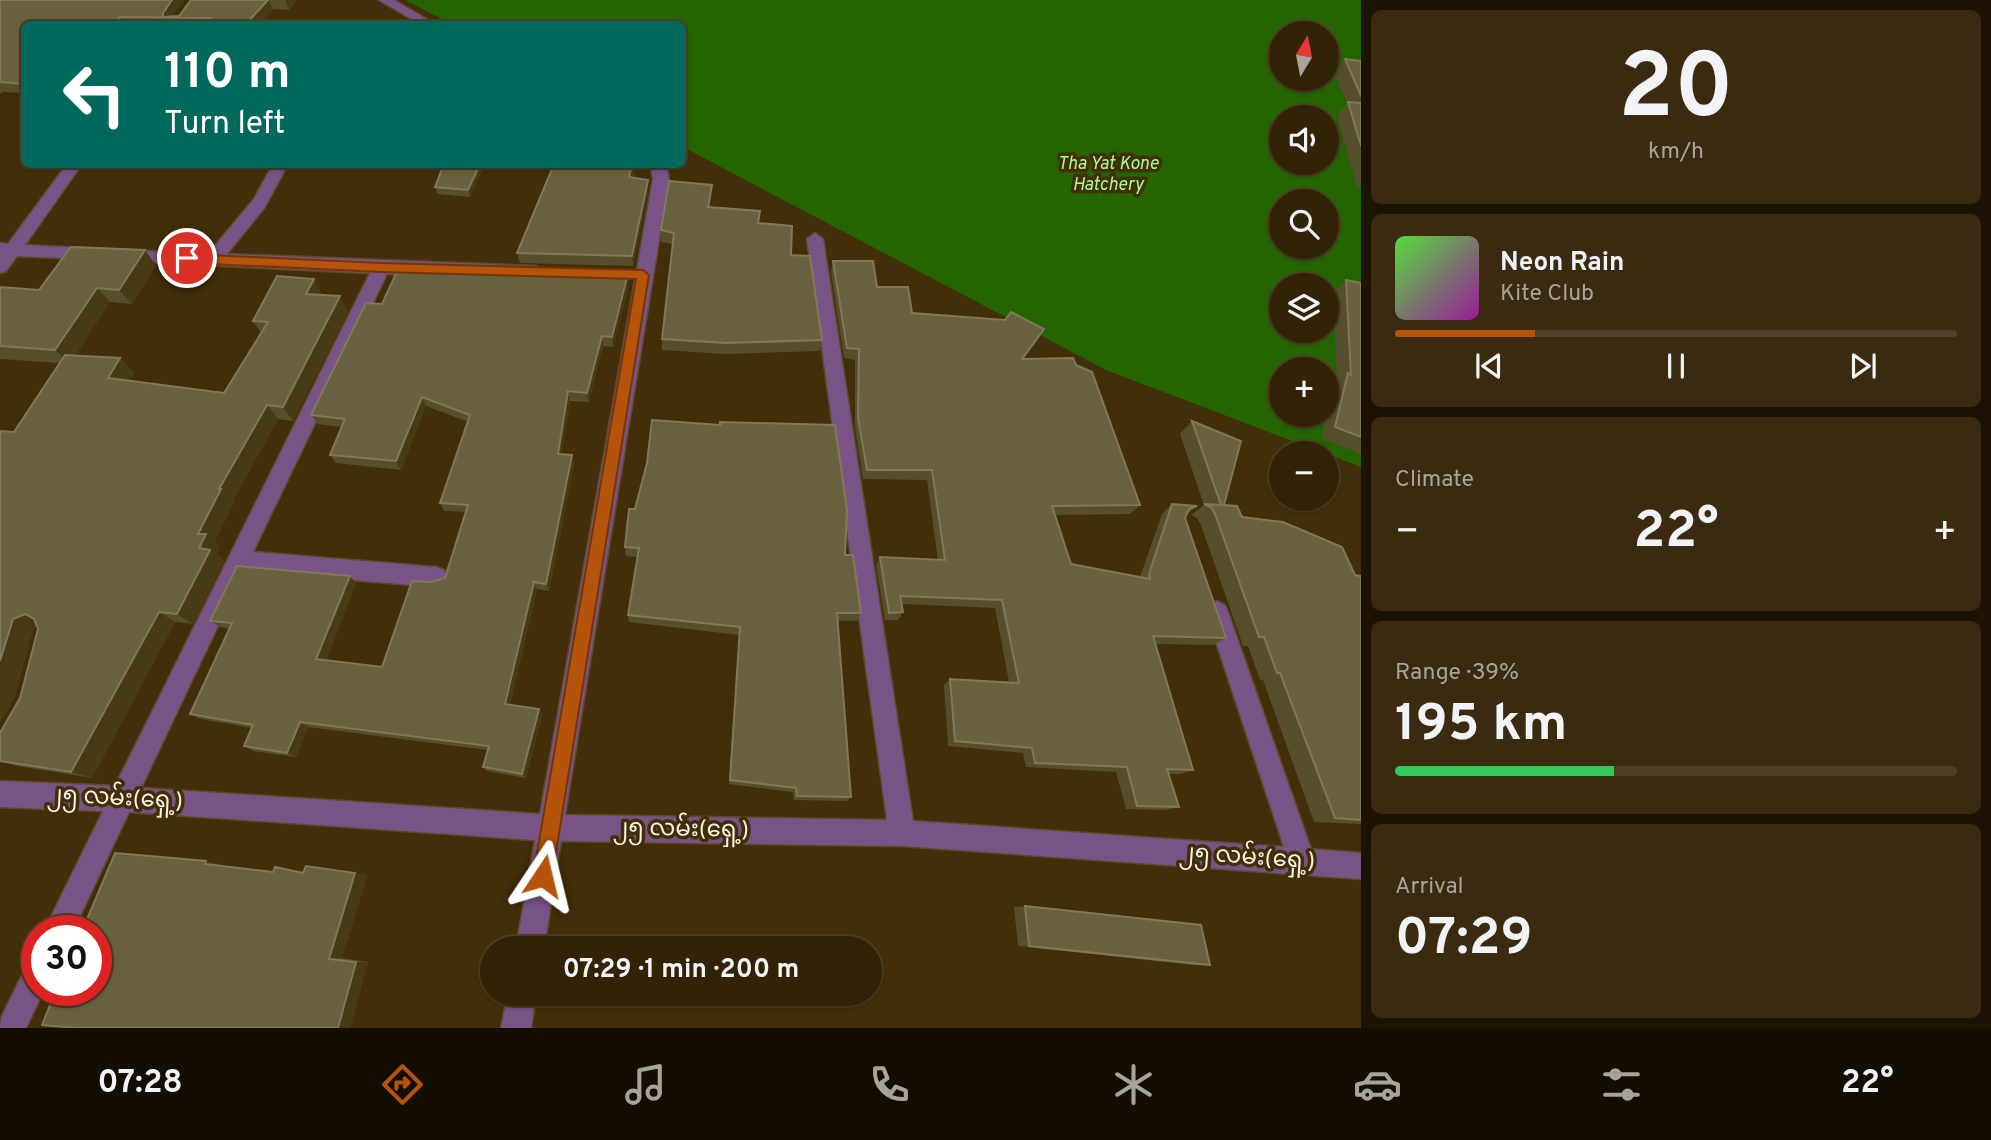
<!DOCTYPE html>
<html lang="en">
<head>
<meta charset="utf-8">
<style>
	:root { --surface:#322206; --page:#3a2a10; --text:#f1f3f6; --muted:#a8a49b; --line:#4d3f28; --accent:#b45309 }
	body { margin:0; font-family:Overpass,"Noto Sans Myanmar",sans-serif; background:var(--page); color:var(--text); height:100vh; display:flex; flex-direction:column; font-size:26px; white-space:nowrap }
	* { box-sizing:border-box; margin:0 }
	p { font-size:23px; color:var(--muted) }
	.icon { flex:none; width:38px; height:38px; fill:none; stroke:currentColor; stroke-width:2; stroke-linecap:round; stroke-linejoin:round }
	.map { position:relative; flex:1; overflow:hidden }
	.details { display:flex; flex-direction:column; gap:10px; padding:10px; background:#1c1303; width:630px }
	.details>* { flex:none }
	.top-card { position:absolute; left:21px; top:21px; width:665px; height:147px; border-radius:10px; box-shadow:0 2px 5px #0004,0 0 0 2px var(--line); background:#00695c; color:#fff; overflow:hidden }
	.needle { width:46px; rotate:10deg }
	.buttons { position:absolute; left:1269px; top:21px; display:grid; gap:14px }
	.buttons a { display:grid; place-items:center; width:70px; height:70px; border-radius:50%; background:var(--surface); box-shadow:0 2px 5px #0004,0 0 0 2px var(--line); font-size:35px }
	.speed { position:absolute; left:21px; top:915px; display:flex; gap:14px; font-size:35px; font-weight:700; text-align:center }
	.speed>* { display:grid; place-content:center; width:91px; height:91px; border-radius:50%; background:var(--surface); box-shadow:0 2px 5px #0004,0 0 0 2px var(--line); line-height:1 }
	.speed .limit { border:10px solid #d22; background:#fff; color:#111 }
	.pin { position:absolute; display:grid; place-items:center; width:60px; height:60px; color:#fff; margin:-30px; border:4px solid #fff; border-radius:50%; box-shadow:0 2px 7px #0007 }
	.me { position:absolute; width:77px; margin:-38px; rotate:10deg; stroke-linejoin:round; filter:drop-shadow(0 0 5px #0008) }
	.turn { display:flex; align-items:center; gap:24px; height:147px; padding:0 28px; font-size:32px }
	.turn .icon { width:91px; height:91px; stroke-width:2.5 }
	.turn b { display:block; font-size:49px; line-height:60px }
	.big { font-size:52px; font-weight:700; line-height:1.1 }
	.details .tile { flex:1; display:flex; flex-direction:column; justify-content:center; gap:10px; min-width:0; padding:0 24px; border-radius:10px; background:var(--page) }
	.details .dial { align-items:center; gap:0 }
	.dial b { font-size:91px; line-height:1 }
	.song { display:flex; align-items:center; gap:21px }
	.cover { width:84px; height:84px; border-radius:10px; background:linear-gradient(135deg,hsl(110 70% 55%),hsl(300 70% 35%)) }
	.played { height:7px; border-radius:4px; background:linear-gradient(90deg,var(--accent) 25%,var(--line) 25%) }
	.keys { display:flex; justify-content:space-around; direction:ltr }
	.heat { display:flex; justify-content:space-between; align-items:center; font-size:38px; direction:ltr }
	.charge { height:10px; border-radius:5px; background:linear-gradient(90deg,#34c759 39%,var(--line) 0) }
	.trip { position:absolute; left:480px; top:936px; width:402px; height:70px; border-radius:35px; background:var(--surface); box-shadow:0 2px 5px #0004,0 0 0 2px var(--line); font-weight:700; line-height:70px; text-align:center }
	.dock { display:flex; height:112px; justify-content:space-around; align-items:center; background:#140e02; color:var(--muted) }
	.dock .icon { width:49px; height:49px }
	.dock .on { color:var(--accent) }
	.dock b { font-size:32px; color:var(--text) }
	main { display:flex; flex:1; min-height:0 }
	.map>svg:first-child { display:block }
	.water { fill:#246500; fill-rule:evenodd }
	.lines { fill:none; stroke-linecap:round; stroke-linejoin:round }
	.minor-casing { stroke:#5c4a27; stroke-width:3 }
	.minor { fill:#7a5386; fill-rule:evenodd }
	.wall { fill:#564f2b }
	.shaded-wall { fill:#473b15 }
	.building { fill:#68613f; stroke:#7f7859; stroke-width:2 }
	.route { fill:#b45309; stroke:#753606; stroke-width:2 }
	.labels { text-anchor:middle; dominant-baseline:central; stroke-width:7; stroke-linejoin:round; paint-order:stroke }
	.far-water-label { font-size:18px; font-style:italic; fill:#a9ff8d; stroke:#422e08 }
	.near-street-label { font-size:23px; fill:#fbf3e6; stroke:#422e08 }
</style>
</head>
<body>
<main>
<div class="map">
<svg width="1361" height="1028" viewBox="0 0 1361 1028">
	<rect width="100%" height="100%" fill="#422e08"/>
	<path class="water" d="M 405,0 L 1361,0 L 1361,467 L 1106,370 L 683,147 L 682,24 L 452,24 ZM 1281,33 L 1326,33 L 1326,79 L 1281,79 ZM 1281,117 L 1326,117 L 1326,163 L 1281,163 ZM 1281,201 L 1326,201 L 1326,247 L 1281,247 ZM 1281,285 L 1326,285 L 1326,331 L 1281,331 ZM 1281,369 L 1326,369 L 1326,415 L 1281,415 Z"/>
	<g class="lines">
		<defs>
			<path id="minor" d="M 379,0 L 394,0 L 435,24 L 420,24 Z
				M 67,164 L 82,164 L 25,245 L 208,254 L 254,199 L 273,164 L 288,164 L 265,207 L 227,254 L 536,266 L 545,272 L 536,278 L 387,274 L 253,552 L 436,567 L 444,570 L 447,577 L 444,584 L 436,587 L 244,571 L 141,788 L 540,814 L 653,179 L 650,164 L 666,164 L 669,179 L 565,815 L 887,820 L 807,239 L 815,233 L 823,239 L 913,821 L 1284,847 L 1206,612 L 1209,605 L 1217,601 L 1225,605 L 1228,612 L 1311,849 L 1361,853 L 1361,879 L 902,846 L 561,841 L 544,948 L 516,948 L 535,840 L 129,812 L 73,931 L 44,931 L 103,811 L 0,807 L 0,781 L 115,786 L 370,273 L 17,256 L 6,271 L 0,273 L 0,243 L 8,244 Z
				M 37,961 L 37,990 L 44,990 L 26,1028 L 0,1028 L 1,1018 L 27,965 Z
				M 508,994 L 536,994 L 531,1028 L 501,1028 Z"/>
		</defs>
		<use href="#minor" class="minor-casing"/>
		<use href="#minor" class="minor"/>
	</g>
	<path class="wall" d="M 0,0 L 184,0 L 172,16 L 179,16 L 191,0 L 297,0 L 289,10 L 273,9 L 259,24 L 24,24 L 24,93 L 3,92 L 0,94 Z
		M 1345,59 L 1361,61 L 1361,187 L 1357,187 L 1337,116 L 1347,103 L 1334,73 Z
		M 554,164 L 636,164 L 633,177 L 648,191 L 633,266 L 520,263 L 517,253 Z
		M 483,168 L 470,197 L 437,194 L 435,187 Z
		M 711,196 L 710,207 L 758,223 L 791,255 L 822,340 L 820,351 L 726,354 L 662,350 L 662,339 L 673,244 L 661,242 L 661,230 Z
		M 833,261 L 877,287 L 912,313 L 1038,340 L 1024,359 L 1140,505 L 1130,514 L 1055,515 L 1071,564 L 1140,577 L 1162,514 L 1172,504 L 1197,506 L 1187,514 L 1185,518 L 1226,638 L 1214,645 L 1155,644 L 1193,770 L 1180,774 L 1169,774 L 1179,807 L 1166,810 L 1126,809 L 1116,772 L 1026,767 L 1023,753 L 948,746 L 944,685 L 950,679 L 1009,682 L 995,608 L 901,604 L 903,612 L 898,620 L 885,620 L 876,565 L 880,557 L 938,560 L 927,480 L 863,479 L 855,428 L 855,360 L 844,358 L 831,272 Z
		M 156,265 L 132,304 L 110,302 L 75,355 L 120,358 L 134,373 L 129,381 L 224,393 L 261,333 L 253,321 L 323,295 L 348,312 L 293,421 L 278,419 L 233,500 L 234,502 L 214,542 L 219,546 L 216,554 L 224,561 L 193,624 L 175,622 L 92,778 L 17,766 L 0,761 L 0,733 L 20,698 L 38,629 L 38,627 L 33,629 L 14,699 L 14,432 L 60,363 L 0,359 L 0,287 L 39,290 Z
		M 1346,280 L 1361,283 L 1361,454 L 1321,438 L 1334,385 L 1337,383 L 1333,292 Z
		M 629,284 L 613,347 L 603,346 L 589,402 L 570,401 L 561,454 L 572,455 L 574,464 L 549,591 L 537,589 L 510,705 L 539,709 L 542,714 L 526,778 L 487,771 L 483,767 L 487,750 L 308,727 L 296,757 L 253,751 L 244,746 L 252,728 L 201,719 L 190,714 L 230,629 L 220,627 L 210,621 L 356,583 L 326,660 L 382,667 L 431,582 L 445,578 L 466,512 L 444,511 L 440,503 L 468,422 L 426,406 L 401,470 L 336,463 L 330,455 L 342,427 L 318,424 L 311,415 L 382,304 Z
		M 1192,421 L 1224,505 L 1242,517 L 1355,575 L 1361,576 L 1361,824 L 1314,822 L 1263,680 L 1260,680 L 1248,646 L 1243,646 L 1201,525 L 1197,518 L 1191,515 L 1204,505 L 1180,434 Z
		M 625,547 L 845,555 L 861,613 L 857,621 L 838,621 L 851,797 L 847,801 L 794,800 L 793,792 L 729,784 L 739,635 L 629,622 L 628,615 L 638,557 L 626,556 Z
		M 115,853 L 222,864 L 222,866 L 273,872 L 355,873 L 367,875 L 342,958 L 368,962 L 350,1028 Z
		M 1025,906 L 1210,965 L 1193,965 L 1018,946 L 1014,907 Z"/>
	<path class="shaded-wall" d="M 172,0 L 184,0 L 171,18 L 164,18 L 163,13 Z
		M 268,0 L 273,9 L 259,24 L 246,24 Z
		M 285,0 L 297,0 L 289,10 Z
		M 120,17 L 125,24 L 114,24 Z
		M 480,164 L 483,164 L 483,168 L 470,197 L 468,190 Z
		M 632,164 L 636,164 L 630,188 L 629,177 Z
		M 648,180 L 648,191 L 633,266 L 632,256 Z
		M 145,250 L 156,265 L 132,304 L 119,290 Z
		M 628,273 L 629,284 L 613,347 L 612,337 Z
		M 314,279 L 323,295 L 306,294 Z
		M 97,288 L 110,302 L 70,364 L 55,350 Z
		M 340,296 L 348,312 L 293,421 L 283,407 Z
		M 1044,329 L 1038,340 L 1016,370 L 1022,359 Z
		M 602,336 L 603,346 L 589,402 L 587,393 Z
		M 120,358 L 134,373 L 122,393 L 108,378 Z
		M 568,391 L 570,401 L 560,463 L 558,454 Z
		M 422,397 L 426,406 L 401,470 L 396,461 Z
		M 267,405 L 278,419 L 233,500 L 234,502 L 214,542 L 219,546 L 216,554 L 224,561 L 193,624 L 177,614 L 199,548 L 198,534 L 219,489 Z
		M 572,455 L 574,464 L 549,591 L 546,584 Z
		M 350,576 L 356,583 L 324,665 L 316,659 Z
		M 534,582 L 537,589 L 509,709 L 505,704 Z
		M 159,612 L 175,622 L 92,778 L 71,772 Z
		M 25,614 L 45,625 L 33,629 L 14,699 L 0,722 L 0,661 L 13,619 Z
		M 539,709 L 542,714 L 526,778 L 522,774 Z
		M 300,722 L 308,727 L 296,757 L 287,753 Z
		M 206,861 L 222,864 L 222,866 L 205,864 Z
		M 355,873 L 367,875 L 342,958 L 329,959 Z
		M 356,962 L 368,962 L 350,1028 L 338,1028 Z"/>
	<path class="building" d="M 0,0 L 172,0 L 163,13 L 163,17 L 179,16 L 191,0 L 268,0 L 246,24 L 205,24 L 211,18 L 120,17 L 114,24 L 24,24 L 24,84 L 0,82 Z
		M 1345,59 L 1361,61 L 1361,96 Z
		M 1348,102 L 1361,103 L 1361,146 Z
		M 444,164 L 480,164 L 468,190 L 435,187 Z
		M 554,164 L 632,164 L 629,177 L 648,180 L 632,256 L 517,253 Z
		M 669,181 L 712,185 L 708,207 L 760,211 L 758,223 L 792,226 L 791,255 L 810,256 L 822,340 L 726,343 L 662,339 L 674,233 L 661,230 Z
		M 71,247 L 145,250 L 119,290 L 97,288 L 55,350 L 0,346 L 0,287 L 39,290 Z
		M 833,261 L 873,261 L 877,287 L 908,287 L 912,313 L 1005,320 L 1011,312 L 1044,329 L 1022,359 L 1073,358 L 1076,365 L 1092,372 L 1140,505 L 1052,506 L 1071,564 L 1150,579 L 1149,574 L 1172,504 L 1197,506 L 1189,509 L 1185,518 L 1226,638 L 1153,636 L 1193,770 L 1167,769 L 1179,807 L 1137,806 L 1127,767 L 1035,763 L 1032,748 L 955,741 L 950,679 L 1019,683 L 1002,600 L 900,596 L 903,612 L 889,613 L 880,557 L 945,560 L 932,470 L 867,470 L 858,418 L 859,349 L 847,348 Z
		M 399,267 L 509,272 L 510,270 L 628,273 L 612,337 L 602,336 L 587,393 L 568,391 L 558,454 L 572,455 L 546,584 L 534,582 L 505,704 L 539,709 L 522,774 L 483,767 L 489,746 L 300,722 L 287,753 L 244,746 L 253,725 L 190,714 L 232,623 L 210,621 L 237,566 L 350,576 L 316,659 L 382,667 L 412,581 L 431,582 L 445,578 L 468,505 L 440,503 L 470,415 L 422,397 L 396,461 L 330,455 L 345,419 L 311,415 L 366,303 L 382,304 Z
		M 277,276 L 314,279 L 306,294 L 340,296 L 283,407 L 267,405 L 219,489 L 221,489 L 198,534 L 206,534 L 199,548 L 210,550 L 177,614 L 159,612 L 71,772 L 0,761 L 0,733 L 20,698 L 38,629 L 34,619 L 25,614 L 13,619 L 0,661 L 0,431 L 14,432 L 65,355 L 120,358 L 108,378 L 224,393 L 268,322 L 253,321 Z
		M 1346,280 L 1361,283 L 1361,437 L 1335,427 L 1348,373 L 1351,375 Z
		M 652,420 L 720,425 L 720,422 L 835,425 L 847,510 L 845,555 L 853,555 L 861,613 L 837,613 L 851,797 L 797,796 L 796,788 L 730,780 L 740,627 L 628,615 L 639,548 L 625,547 L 629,509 L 635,509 L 647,463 Z
		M 1192,421 L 1241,441 L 1224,505 L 1237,506 L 1242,517 L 1283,522 L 1342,547 L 1355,575 L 1361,576 L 1361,820 L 1335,818 L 1280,673 L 1277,673 L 1264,637 L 1259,637 L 1215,514 L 1211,507 L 1204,504 L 1221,505 Z
		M 115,853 L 206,861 L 205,864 L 273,872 L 275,867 L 303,873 L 306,866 L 355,873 L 329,959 L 356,962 L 338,1028 L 77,1028 L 42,1025 L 56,990 L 96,990 L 96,931 L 82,931 Z
		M 1025,906 L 1201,925 L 1210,965 L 1029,946 Z"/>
	<path class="route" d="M 187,254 L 381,263 L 643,270 L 649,275 L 551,883 L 543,886 L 536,883 L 533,876 L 636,279 L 381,272 L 187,263 L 181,258 Z"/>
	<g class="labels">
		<g class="far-water-label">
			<text x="1108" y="164">Tha Yat Kone<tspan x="1108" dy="21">Hatchery</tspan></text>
		</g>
		<g class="near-street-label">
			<text transform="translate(115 799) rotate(3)">၂၅ လမ်း(ရှေ့)</text>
			<text transform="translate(681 830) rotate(1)">၂၅ လမ်း(ရှေ့)</text>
			<text transform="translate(1247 858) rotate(4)">၂၅ လမ်း(ရှေ့)</text>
		</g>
	</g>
</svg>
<div class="buttons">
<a><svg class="needle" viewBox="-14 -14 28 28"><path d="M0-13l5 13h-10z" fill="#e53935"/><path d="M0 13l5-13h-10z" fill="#a8a49b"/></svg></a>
<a><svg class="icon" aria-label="sound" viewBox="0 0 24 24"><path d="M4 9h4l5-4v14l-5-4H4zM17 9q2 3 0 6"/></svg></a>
<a><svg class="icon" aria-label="search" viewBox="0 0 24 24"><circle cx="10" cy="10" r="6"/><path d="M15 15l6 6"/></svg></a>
<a><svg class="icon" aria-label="layers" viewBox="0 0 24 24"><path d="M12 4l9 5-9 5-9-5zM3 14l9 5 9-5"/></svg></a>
<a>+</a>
<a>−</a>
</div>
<div class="speed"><div class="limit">30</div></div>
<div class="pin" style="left:187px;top:258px;background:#d93025"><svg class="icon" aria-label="arrive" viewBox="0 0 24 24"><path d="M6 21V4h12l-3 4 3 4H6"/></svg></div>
<svg class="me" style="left:543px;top:876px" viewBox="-20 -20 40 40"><path d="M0-17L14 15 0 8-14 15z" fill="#b45309" stroke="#fff" stroke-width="4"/></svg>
<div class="trip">07:29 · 1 min · 200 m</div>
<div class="top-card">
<div class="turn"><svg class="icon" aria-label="left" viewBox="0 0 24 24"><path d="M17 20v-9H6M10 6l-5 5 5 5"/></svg><div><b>110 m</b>Turn left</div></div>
</div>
</div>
<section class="details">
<div class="tile dial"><b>20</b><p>km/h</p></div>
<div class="tile">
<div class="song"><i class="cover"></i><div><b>Neon Rain</b><p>Kite Club</p></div></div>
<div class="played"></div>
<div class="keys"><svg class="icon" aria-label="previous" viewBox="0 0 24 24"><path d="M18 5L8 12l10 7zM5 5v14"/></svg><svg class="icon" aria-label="pause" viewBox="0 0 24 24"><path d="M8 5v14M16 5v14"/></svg><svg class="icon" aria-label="next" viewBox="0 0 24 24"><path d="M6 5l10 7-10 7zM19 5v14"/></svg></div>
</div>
<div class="tile"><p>Climate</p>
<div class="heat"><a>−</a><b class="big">22°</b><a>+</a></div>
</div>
<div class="tile"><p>Range · 39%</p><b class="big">195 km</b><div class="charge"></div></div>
<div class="tile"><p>Arrival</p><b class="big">07:29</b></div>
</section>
</main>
<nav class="dock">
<b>07:28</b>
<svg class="icon on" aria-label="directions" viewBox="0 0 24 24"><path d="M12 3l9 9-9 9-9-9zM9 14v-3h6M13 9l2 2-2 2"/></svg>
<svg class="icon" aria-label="music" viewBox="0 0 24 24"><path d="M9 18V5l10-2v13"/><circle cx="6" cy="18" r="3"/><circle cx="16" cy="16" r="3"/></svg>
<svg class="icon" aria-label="phone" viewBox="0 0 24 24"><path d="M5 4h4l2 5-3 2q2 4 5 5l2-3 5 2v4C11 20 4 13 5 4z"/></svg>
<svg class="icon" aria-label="climate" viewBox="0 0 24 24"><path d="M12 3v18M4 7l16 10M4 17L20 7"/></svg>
<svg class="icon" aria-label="car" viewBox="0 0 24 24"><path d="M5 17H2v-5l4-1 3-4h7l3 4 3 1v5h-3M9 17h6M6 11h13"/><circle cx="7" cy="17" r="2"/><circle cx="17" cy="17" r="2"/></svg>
<svg class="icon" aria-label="filters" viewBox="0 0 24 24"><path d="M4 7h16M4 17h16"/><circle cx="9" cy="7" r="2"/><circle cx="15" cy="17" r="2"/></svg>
<b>22°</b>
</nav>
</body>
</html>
